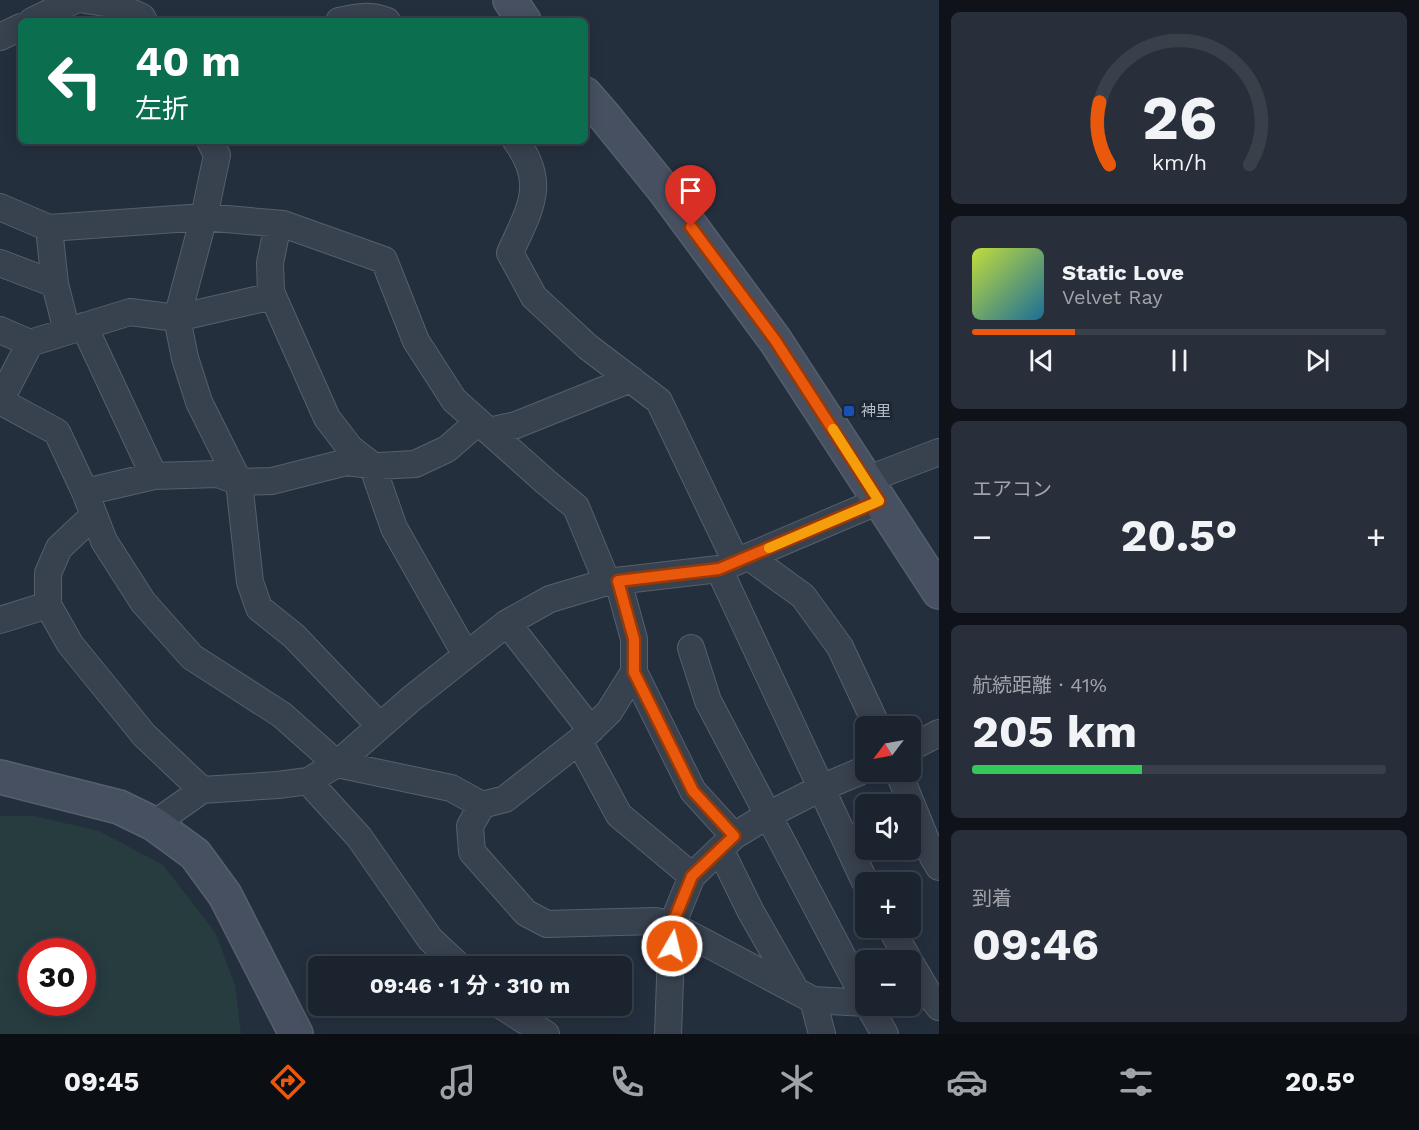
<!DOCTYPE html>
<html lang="ja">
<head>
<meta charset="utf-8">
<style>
	:root { --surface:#1b232e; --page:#282f3a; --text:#f1f3f6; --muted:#a0a4aa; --line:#39404a; --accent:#ea580c }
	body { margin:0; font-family:"Work Sans","Noto Sans JP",sans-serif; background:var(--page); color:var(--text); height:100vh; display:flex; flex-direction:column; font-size:22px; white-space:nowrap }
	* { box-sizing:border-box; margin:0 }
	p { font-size:20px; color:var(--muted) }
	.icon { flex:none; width:33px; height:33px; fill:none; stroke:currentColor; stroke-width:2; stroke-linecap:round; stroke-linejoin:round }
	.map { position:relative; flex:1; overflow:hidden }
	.sheet { display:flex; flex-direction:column; gap:12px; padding:12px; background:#0f1319; width:480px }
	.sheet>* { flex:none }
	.top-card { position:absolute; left:18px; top:18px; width:570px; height:126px; border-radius:9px; box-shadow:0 3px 15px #0003,0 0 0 2px var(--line); background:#0b6e4f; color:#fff; overflow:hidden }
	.needle { width:39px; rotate:238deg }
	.buttons { position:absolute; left:855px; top:716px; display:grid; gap:12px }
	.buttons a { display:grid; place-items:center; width:66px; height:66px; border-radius:9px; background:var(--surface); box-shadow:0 3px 15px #0003,0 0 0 2px var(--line); font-size:30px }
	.speed { position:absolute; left:18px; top:938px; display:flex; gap:12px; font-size:30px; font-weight:700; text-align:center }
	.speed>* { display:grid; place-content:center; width:78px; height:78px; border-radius:50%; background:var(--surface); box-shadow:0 3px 15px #0003,0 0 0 2px var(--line); line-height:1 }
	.speed .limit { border:9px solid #d22; background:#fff; color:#111 }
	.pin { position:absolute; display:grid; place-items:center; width:51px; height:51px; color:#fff; margin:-62px -26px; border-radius:50% 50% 50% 0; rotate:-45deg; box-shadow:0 0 6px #0007 }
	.pin .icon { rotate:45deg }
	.me { position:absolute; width:66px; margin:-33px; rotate:8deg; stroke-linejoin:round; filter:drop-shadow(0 0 4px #0008) }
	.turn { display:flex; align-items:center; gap:21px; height:126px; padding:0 18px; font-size:27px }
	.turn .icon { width:78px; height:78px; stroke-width:2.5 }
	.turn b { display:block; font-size:42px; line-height:51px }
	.big { font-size:45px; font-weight:700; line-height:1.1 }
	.sheet .widget { flex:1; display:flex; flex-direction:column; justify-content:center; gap:9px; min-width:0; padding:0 21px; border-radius:9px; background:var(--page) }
	.sheet .dial { align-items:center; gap:0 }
	.dial svg { height:156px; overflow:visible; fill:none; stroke:var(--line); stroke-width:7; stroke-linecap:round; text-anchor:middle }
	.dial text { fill:var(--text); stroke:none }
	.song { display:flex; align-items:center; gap:18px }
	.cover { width:72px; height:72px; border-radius:9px; background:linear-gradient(135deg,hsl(70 70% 55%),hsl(200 70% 35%)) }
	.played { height:6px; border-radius:3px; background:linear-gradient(90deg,var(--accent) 25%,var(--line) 25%) }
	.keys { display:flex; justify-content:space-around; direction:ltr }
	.heat { display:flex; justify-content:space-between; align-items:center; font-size:33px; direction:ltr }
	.charge { height:9px; border-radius:4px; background:linear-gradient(90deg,#34c759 41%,var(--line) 0) }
	.trip { position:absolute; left:308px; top:956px; width:324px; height:60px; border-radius:9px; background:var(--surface); box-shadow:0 3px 15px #0003,0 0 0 2px var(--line); font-weight:700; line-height:60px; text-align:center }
	.tab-bar { display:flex; height:96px; justify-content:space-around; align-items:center; background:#0b0e12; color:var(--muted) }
	.tab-bar .icon { width:42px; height:42px }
	.tab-bar .selected { color:var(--accent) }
	.tab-bar b { font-size:27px; color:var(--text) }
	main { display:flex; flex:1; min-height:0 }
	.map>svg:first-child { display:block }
	.green { fill:#263c3f; fill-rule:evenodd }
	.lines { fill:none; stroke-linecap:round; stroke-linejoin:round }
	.street-casing { stroke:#565f6c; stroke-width:28 }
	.secondary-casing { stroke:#565f6c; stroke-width:36 }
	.street { stroke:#38414e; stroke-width:26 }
	.secondary { stroke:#465061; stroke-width:33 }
	.route-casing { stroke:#983908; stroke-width:15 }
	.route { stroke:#ea580c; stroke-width:10 }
	.slow { stroke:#f59e0b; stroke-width:10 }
	.transit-dot { fill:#1a4fb4; stroke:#1d2633; stroke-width:2 }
	.labels { text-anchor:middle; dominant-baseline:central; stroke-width:6; stroke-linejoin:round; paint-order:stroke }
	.poi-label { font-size:15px; fill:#b4bcc9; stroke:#1d2633; text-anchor:start }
</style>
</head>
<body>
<main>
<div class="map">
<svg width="939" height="1034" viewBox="0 0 939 1034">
	<rect width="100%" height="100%" fill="#242f3e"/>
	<path class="green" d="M 0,816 L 34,816 L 99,831 L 163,865 L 215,932 L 235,985 L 241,1034 L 0,1034 ZM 32,951 L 82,951 L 82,1002 L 32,1002 Z"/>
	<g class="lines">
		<defs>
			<path id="street" d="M 85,0 L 112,4 L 142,17 L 144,21
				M 32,21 L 75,0
				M 339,21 C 356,17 370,14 387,21
				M 0,37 L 21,27
				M 210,141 L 217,155 L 204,217 L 177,318 L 185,358 L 199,402 L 239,482 L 250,582 L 259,608 L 294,636 L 380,726
				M 516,141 C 548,184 529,210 510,253 L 534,297 L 588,347 L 659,401 L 736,562
				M 0,207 L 49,228 L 204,217 L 283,224 L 384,260 L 416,341 L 454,400 L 546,482 L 576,507 L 607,582
				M 278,224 L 270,263 L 271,292 L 327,418 L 350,448 L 372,465 L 394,528 L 466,655
				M 49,228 L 55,284 L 67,331
				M 0,263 L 55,284
				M 84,326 L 154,476
				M 0,330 L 30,343 L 130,312 L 177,318 L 273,296
				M 30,343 L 0,401 L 57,432 L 85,492 L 104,541 L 143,602 L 192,657 L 282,715 L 337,764 L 451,788 L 482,805 L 505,799 L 579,741 L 609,712 L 634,672
				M 489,431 L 516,425 L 631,379
				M 866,480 L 939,452
				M 85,492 L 154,476 L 218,474 L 239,482 L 272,481 L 347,462 L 378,466 L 415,464 L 447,449 L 478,422
				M 94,515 L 59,548 L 48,573 L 48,605 L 70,644 L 144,735 L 202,790
				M 749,557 L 803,596 L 840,647 L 877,726
				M 719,569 L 866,884
				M 618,581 L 634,639 L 634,672 L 693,791 L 734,836
				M 0,620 L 48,605
				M 507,623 L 591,730
				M 691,648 L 708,701 L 866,1001
				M 579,741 L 619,815 L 692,876
				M 910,748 L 939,733
				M 898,771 L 933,857 L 939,867
				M 308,781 L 359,837 L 430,939 L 459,966
				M 482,805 L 470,826 L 472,852 L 526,913 L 547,924 L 656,921 L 672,925 L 813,1000 L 866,1003
				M 154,824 L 202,790 L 278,785 L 308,781 L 337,764 L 411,699 L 507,623 L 550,599 L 607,582 L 719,569 L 879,501
				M 720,849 L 751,912 L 796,991
				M 890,927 L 909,960
				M 910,962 L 930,996 L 939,1007
				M 813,1000 L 822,1034
				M 500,1005 L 546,1034
				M 868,1005 L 885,1034
				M 668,1034 L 672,925 L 692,876 L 734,836 L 768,815 L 821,788 L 866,769"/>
			<path id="secondary" d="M 510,0 L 524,21
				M 585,94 L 605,117 L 665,191 L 775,340 L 939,592
				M 0,777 L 119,807 L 154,824 L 195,854 L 225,895 L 296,1034"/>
		</defs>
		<use href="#street" class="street-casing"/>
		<use href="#secondary" class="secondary-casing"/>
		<use href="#street" class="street"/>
		<use href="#secondary" class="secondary"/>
	</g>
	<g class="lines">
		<defs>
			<path id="route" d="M 672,946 L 672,925 L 692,876 L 734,836 L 693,791 L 634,672 L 634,639 L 618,581 L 719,569 L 879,501 L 775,340 L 691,227"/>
		</defs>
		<use href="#route" class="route-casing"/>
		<use href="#route" class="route"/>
		<path class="slow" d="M 769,548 L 879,501 L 833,429"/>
	</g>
	<rect class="transit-dot" x="843" y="405" width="12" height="12" rx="3"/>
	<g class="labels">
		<g class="poi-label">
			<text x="861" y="411">神里</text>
		</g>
	</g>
</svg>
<div class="buttons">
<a><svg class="needle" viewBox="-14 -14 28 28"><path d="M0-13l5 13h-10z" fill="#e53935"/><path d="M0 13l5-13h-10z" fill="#a0a4aa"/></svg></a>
<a><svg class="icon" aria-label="sound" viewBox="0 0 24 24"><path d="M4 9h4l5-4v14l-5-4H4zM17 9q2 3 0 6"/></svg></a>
<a>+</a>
<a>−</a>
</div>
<div class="speed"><div class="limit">30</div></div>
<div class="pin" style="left:691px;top:227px;background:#d93025"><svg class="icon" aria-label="arrive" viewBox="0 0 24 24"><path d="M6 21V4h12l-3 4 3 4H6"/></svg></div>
<svg class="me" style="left:672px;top:946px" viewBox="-20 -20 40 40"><circle r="17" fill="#ea580c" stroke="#fff" stroke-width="3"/><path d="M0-11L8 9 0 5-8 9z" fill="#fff"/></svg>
<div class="trip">09:46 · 1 分 · 310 m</div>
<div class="top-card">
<div class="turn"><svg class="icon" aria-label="left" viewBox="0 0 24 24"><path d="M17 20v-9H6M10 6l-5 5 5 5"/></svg><div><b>40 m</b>左折</div></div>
</div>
</div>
<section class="sheet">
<div class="widget dial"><svg viewBox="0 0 100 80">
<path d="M14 69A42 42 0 1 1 86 69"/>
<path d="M14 69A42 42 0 0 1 9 37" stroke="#ea580c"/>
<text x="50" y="56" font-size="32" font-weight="700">26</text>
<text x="50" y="72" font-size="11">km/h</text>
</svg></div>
<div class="widget">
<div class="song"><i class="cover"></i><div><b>Static Love</b><p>Velvet Ray</p></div></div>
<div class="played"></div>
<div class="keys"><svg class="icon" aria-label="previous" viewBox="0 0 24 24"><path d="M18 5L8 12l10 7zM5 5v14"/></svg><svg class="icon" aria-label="pause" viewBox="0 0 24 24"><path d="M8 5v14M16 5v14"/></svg><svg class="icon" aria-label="next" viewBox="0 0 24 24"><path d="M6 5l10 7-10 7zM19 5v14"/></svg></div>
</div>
<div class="widget"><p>エアコン</p>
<div class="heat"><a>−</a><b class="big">20.5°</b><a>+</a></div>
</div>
<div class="widget"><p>航続距離 · 41%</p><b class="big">205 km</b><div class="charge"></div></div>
<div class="widget"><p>到着</p><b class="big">09:46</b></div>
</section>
</main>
<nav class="tab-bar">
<b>09:45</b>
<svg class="icon selected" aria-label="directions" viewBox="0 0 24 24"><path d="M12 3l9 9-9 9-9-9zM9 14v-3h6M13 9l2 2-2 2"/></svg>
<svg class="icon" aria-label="music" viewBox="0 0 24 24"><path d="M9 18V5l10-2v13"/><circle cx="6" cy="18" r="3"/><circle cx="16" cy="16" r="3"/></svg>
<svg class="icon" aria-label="phone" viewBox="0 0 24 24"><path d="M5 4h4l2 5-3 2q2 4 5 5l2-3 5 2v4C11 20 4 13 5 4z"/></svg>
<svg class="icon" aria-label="climate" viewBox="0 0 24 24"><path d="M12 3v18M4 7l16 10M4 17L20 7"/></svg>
<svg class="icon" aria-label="car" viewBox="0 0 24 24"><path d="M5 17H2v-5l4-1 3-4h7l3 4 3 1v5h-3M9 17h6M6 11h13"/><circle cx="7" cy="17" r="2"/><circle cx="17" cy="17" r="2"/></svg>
<svg class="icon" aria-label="filters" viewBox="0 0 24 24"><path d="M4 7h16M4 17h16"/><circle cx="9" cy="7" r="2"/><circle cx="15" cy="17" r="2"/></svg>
<b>20.5°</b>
</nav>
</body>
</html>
